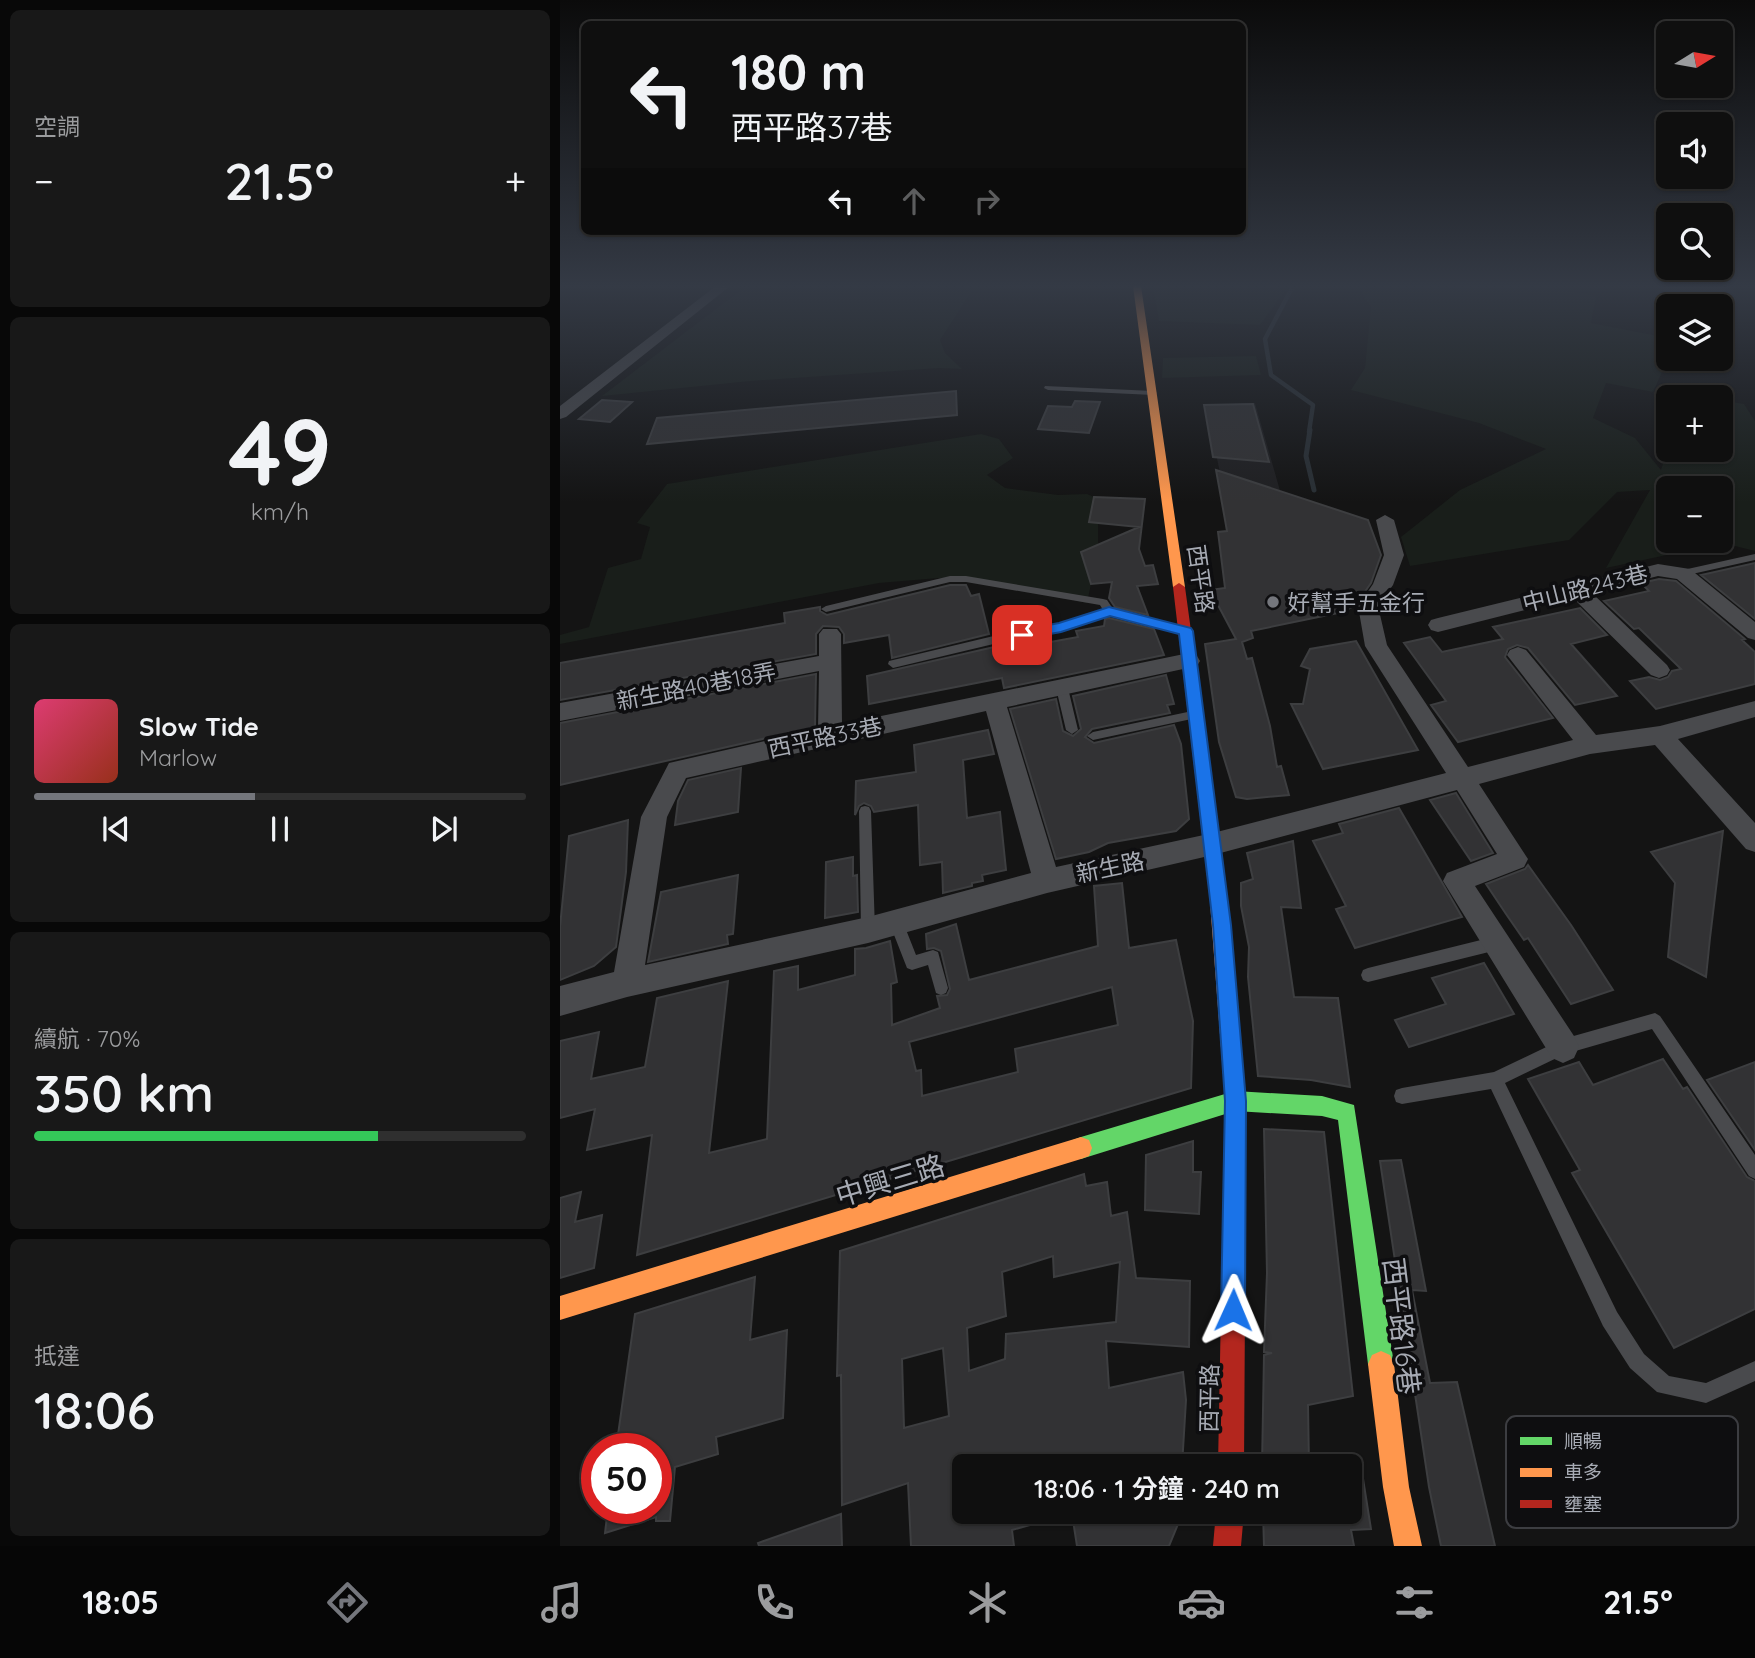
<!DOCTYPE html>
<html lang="zh-TW">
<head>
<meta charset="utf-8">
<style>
	:root { --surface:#0f0f0f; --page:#181818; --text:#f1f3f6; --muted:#9b9c9e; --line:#2f2f2f; --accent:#74767c }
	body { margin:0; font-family:Quicksand,"Noto Sans TC",sans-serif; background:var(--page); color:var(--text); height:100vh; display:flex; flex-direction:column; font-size:26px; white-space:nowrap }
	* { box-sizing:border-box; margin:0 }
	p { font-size:23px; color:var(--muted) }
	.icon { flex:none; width:38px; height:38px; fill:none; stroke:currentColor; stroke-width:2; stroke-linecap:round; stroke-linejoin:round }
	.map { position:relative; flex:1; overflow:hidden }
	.details { display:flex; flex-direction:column; gap:10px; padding:10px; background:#080808; width:560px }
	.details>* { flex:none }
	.guide { position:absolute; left:21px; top:21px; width:665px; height:214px; border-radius:10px; box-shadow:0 2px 5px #0004,0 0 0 2px var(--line); background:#0f0f0f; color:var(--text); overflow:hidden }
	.needle { width:46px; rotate:79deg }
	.tools { position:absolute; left:1096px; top:21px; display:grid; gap:14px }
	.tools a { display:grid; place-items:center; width:77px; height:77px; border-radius:10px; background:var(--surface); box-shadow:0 2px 5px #0004,0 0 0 2px var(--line); font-size:35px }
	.speed { position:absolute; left:21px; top:1433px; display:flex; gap:14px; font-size:35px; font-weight:700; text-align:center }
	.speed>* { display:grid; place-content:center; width:91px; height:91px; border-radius:50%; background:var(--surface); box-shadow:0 2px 5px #0004,0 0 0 2px var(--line); line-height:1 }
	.speed .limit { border:10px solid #d22; background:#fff; color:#111 }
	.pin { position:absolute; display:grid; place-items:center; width:60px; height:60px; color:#fff; margin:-30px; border-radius:14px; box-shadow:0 4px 10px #0006 }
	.me { position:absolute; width:77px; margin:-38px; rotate:1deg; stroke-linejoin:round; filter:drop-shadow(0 0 5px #0008) }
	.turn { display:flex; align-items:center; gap:24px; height:147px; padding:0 35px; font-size:32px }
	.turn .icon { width:91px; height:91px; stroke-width:2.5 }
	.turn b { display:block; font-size:49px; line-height:60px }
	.lanes { display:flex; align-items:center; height:66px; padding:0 35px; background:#0003; justify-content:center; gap:35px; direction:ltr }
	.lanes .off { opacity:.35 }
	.big { font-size:52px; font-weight:600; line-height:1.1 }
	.details .card { flex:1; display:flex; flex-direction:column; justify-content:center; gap:10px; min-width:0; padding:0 24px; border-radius:10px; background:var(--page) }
	.details .dial { align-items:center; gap:0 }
	.dial b { font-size:91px; line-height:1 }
	.song { display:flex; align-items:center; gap:21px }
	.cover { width:84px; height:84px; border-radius:10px; background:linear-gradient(135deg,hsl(340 70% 55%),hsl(10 70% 35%)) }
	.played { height:7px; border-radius:4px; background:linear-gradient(90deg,var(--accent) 45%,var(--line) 45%) }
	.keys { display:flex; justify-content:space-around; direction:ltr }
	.heat { display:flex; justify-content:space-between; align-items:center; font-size:38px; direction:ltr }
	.charge { height:10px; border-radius:5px; background:linear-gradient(90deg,#34c759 70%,var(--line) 0) }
	.trip { position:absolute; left:392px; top:1454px; width:410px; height:70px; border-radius:10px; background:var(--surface); box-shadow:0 2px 5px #0004,0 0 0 2px var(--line); font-weight:600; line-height:70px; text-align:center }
	.menu { display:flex; height:112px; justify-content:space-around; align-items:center; background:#060606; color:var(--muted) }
	.menu .icon { width:49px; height:49px }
	.menu .current { color:var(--accent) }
	.menu b { font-size:32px; color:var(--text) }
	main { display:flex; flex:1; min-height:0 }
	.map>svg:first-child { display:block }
	.built { fill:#1f1f21 }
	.green { fill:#191e1a }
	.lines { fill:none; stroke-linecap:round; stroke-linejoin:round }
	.stream-far1 { stroke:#292f34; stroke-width:4.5 }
	.stream { stroke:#292f34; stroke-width:5 }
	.building { fill:#323234; stroke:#3d3e40; stroke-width:2; fill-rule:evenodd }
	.lane { fill:#494a4d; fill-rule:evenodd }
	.street { fill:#494a4d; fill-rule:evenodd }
	.fast { fill:#63d668; fill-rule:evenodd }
	.slow { fill:#ff974d; fill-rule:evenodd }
	.jam { fill:#b3261e; fill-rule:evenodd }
	.route { fill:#1a73e8; stroke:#114b97; stroke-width:2 }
	.poi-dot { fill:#74767c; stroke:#0e0e10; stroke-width:2.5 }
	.labels { text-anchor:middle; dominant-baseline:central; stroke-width:7; stroke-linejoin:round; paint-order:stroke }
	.street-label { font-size:23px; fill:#a7abb4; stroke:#0e0e10 }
	.poi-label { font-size:23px; fill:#a7abb4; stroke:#0e0e10; text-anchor:start }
	.near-street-label { font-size:28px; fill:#a7abb4; stroke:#0e0e10 }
	.key { fill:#0e0e10; stroke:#3c3d41; stroke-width:2 }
	.key-label { font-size:19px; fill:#a7abb4 }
</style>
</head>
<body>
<main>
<section class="details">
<div class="card"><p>空調</p>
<div class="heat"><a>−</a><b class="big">21.5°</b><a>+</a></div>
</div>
<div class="card dial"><b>49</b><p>km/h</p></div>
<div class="card">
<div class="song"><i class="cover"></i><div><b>Slow Tide</b><p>Marlow</p></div></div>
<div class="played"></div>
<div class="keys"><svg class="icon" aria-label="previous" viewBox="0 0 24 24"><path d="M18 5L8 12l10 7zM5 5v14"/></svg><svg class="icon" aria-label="pause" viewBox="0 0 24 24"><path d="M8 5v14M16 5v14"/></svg><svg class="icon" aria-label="next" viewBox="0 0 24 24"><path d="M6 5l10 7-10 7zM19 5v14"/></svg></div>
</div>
<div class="card"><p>續航 · 70%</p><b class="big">350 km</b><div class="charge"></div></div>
<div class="card"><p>抵達</p><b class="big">18:06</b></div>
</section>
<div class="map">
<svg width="1195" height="1546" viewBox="0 0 1195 1546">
	<rect width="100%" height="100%" fill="#141414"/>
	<path class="built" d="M 695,403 L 727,515 L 669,517 L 646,405 Z"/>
	<path class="green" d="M 186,286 L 415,286 L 380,340 L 385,353 L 402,369 L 379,368 L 191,381 L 42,396 Z
		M 593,286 L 729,286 L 700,325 L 599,321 Z
		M 797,286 L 984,286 L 1036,296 L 1031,323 L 1108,338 L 1108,359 L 1093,392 L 1046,383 L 1033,418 L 1075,438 L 1101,470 L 1108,448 L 1160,450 L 1160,400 L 1184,404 L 1195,421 L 1195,551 L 1155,541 L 1160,541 L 1160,488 L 1108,488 L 1108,541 L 1115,541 L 1116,553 L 1046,568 L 1090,490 L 1057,492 L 1009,540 L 850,566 L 841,537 L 900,490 L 986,449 L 919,423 L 791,390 L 805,368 L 811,307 Z
		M 696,356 L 701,375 L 602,378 L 603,358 Z
		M 421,434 L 439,439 L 453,458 L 427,475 L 445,488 L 498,495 L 527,494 L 534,497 L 529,522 L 538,523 L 538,545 L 521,553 L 531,584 L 527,603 L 433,582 L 379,578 L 319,583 L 0,644 L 0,635 L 29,627 L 48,568 L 81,559 L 90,527 L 77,523 L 107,484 Z"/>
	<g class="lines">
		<path class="stream-far1" d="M 733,286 L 705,339 L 711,375 L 753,405 L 749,432"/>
		<path class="stream" d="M 750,430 L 746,456 L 754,490"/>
	</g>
	<path class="building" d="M 396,391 L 397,415 L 87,444 L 97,418 Z
		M 42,400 L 72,402 L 50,422 L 19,419 Z
		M 515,401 L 540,402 L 529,433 L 478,429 L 488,406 L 512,407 Z
		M 693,404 L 709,462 L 653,457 L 644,405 Z
		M 656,470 L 808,520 L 821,555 L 811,583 L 795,606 L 778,613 L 691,631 L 693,638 L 682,642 L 687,659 L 692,658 L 710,726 L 717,767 L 721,766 L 729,795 L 687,799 L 676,797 L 659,742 L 645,644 L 676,639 L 650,590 L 665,588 L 658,532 L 667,531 Z
		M 534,497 L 585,499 L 579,549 L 585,566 L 593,565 L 598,584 L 577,586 L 588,615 L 555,607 L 549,598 L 552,582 L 531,584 L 521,552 L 579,527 L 529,522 Z
		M 1195,563 L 1195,619 L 1141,575 Z
		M 1099,579 L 1116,581 L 1185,639 L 1182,640 L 1195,652 L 1195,684 L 1096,709 L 1070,681 L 1089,677 L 1100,680 L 1108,677 L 1112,671 L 1121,669 L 1079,628 L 1074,629 L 1044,601 L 1089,591 L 1081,583 Z
		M 390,585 L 406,585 L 411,596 L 419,594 L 429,634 L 332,658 L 329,635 L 284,643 L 284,634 L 279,627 L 263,626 L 256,634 L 256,654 L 0,700 L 0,663 L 225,623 L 224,613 L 260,607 L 260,611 L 267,615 Z
		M 1020,608 L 1047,635 L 1011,644 L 1057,696 L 1015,705 L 968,648 L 957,645 L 948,649 L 945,657 L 993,718 L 898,742 L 871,705 L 886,701 L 844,643 L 870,637 L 882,652 L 943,639 L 933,627 Z
		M 549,618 L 594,629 L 604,655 L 444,688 L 442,678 L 309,704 L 307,676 L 443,645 L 473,639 L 474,645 L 518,637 L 516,631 L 544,626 L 545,619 Z
		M 796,641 L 858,750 L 763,769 L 731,704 L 743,704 L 750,669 L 741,666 L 750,649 Z
		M 256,674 L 255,727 L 0,785 L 0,723 Z
		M 606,675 L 614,704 L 607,705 L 610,713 L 532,729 L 525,737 L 534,743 L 614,725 L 621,744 L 629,819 L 616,831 L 548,843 L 529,852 L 496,859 L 450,709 L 496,699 L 503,731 L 513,736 L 521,729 L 513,696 Z
		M 428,730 L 434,754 L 403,760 L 407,818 L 440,812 L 446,870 L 422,875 L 423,881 L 412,883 L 412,886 L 383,893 L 382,862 L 360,865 L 358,805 L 314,812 L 311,806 L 304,803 L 299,806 L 295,815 L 296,781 L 356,772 L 354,745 Z
		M 181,768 L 178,812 L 115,825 L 118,801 L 128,780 Z
		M 896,793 L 933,853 L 911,861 L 870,800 Z
		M 839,808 L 902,917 L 795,948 L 776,909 L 786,906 L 753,841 L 783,833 L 779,824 Z
		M 68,820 L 66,872 L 56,947 L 34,966 L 0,980 L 0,927 L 9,836 Z
		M 1163,831 L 1150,938 L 1146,977 L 1108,957 L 1115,883 L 1091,852 Z
		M 733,841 L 741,908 L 721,907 L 734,997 L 778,998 L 790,1087 L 751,1080 L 698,1076 L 688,977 L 689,947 L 681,906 L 681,883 L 693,879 L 687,853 Z
		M 293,857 L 293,876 L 297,875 L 298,912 L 265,918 L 266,862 Z
		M 968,865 L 1011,925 L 1053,990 L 1011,1004 L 968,938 L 964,940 L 946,914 L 926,884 L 965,869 Z
		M 178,875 L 173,934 L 167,935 L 168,944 L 88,962 L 101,892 Z
		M 562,883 L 569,948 L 616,940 L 633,1021 L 631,1088 L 77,1255 L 92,1135 L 27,1150 L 35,1109 L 0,1118 L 0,1041 L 39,1032 L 31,1079 L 85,1067 L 97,998 L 168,981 L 149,1153 L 207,1139 L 214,971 L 238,966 L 238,990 L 295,975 L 295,949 L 306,948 L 330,941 L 337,982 L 331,984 L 332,1025 L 380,1008 L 377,996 L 387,995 L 390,989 L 381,951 L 374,948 L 367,949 L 366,934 L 396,924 L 409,980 L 538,946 L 534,886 ZM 552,987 L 558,1025 L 455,1049 L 458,1072 L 362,1096 L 361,1070 L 356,1071 L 349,1042 Z
		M 924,963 L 954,1014 L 849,1047 L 835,1020 L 886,1004 L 872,978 Z
		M 1103,1059 L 1123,1089 L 1127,1087 L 1187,1177 L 1195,1181 L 1195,1309 L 1114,1348 L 1012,1173 L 1020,1170 L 968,1079 L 1019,1062 L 1033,1085 Z
		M 1195,1062 L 1195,1150 L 1147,1080 Z
		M 704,1129 L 764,1132 L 793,1396 L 748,1405 L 749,1466 L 702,1466 L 704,1355 L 712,1353 L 704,1352 L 707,1273 Z
		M 633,1141 L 633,1172 L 641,1172 L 639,1214 L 585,1210 L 586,1155 Z
		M 841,1160 L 866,1291 L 852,1290 L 870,1383 L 897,1382 L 935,1546 L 881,1546 L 869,1487 L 820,1161 Z
		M 524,1174 L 526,1186 L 547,1182 L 551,1216 L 567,1212 L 576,1278 L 630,1281 L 629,1347 L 546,1341 L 549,1388 L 623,1372 L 626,1400 L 622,1466 L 404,1466 L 404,1512 L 494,1512 L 495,1518 L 452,1530 L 454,1546 L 351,1546 L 348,1483 L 282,1505 L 281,1375 L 277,1376 L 280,1251 ZM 493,1256 L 494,1277 L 560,1262 L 556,1322 L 446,1334 L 445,1359 L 409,1371 L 407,1328 L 446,1316 L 442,1272 ZM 383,1348 L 389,1416 L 344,1428 L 342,1359 Z
		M 21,1192 L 15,1222 L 42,1215 L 34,1268 L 0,1278 L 0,1198 Z
		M 195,1277 L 190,1340 L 227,1330 L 223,1418 L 156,1437 L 158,1454 L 115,1467 L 110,1521 L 96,1521 L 96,1517 L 45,1533 L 48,1508 L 96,1508 L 96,1449 L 56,1449 L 75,1314 Z
		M 789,1466 L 801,1466 L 811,1529 L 791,1530 L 794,1546 L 704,1546 L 703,1512 L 789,1512 Z
		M 534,1512 L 623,1512 L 609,1546 L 517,1546 L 512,1514 Z
		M 281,1514 L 282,1546 L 199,1546 L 198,1543 Z"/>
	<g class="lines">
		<path class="lane" d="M 485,386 L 593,391 L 597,393 L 593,395 L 488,390 L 484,388 Z
			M 1195,554 L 1195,560 L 1123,576 L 1118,573 L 1123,570 Z
			M 390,576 L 406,576 L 543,599 L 547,600 L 553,609 L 630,628 L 631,631 L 626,635 L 549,615 L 501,632 L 442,642 L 333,668 L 328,664 L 329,661 L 442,634 L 500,625 L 543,610 L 540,605 L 406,582 L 390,582 L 266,612 L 261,609 L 266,606 Z
			M 502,684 L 508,688 L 518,730 L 512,734 L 506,730 L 496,688 Z
			M 637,710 L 643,714 L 641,717 L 533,740 L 527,736 L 533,732 Z
			M 305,806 L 309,807 L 311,811 L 315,930 L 313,935 L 308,936 L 303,935 L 301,930 L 299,811 L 301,807 Z
			M 336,916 L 341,917 L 356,955 L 373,950 L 378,952 L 388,988 L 386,993 L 381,995 L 376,993 L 368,965 L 352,970 L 347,968 L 329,922 L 331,917 Z
			M 937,936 L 942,938 L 944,943 L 942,948 L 937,950 L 808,982 L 803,980 L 801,975 L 803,970 L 808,968 Z
			M 1095,1013 L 1100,1016 L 1195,1155 L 1195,1179 L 1189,1176 L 1092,1029 L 1005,1054 L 945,1083 L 1057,1312 L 1084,1354 L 1109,1376 L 1146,1383 L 1195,1361 L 1195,1381 L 1146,1403 L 1097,1392 L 1070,1368 L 1043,1326 L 931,1089 L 842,1104 L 836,1102 L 834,1096 L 836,1090 L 842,1088 L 934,1072 L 1003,1039 Z"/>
		<path class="street" d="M 156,286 L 170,286 L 6,417 L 0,419 L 0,406 Z
			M 825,515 L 834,520 L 844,555 L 833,585 L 818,606 L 827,645 L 908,767 L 1013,740 L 947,655 L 950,650 L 958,647 L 966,650 L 1036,735 L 1100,726 L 1195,701 L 1195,717 L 1118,739 L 1195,823 L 1195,852 L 1186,849 L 1095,745 L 1030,754 L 919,784 L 968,859 L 964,867 L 915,886 L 1014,1036 L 1019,1047 L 1014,1058 L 1003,1063 L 992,1058 L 883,881 L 887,873 L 937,854 L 897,790 L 653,855 L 487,893 L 308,943 L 67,997 L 0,1016 L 0,986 L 54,972 L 81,817 L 109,763 L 258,729 L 259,671 L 0,721 L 0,703 L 259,656 L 259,634 L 263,629 L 277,629 L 281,634 L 282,724 L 629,653 L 637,656 L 640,661 L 637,666 L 447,707 L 496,867 L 653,833 L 886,773 L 805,646 L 798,606 L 813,584 L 824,555 L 816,520 ZM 426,711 L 471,873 L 308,917 L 85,965 L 107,817 L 126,778 Z
			M 1098,564 L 1130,569 L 1195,622 L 1195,640 L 1188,638 L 1117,579 L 1098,576 L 1032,593 L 1107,665 L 1110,670 L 1107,675 L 1099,678 L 1091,675 L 1013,598 L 878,632 L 871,630 L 868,625 L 871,620 L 878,618 Z"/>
		<path class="fast" d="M 675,1091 L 762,1096 L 794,1105 L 834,1364 L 830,1373 L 821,1377 L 812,1373 L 808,1364 L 778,1120 L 762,1116 L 675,1111 L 521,1159 L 513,1156 L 510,1148 L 513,1140 L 521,1137 Z"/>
		<path class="slow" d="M 573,286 L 581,286 L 625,587 L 619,591 L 613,587 Z
			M 659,894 L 665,896 L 668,902 L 685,1101 L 685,1307 L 682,1316 L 673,1319 L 664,1316 L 661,1307 L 665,1101 L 650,902 L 653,896 Z
			M 521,1137 L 529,1140 L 532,1148 L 529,1156 L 521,1159 L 0,1320 L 0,1296 Z
			M 821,1351 L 830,1355 L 834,1364 L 849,1487 L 862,1546 L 834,1546 L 823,1487 L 808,1364 L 812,1355 Z"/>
		<path class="jam" d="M 619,583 L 625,587 L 668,902 L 665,908 L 659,910 L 653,908 L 650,902 L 613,587 Z
			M 673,1295 L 682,1298 L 685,1307 L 684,1466 L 658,1466 L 661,1307 L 664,1298 Z
			M 656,1512 L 684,1512 L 681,1546 L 653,1546 Z"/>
	</g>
	<linearGradient id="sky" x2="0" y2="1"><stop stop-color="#0b0b0b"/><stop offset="0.57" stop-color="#343a45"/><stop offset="1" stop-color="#343a45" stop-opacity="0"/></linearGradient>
	<rect width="1195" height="502" fill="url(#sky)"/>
	<path class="route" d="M 549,607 L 631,628 L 633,631 L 671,925 L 686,1101 L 685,1310 L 682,1319 L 673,1322 L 664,1319 L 661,1310 L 665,1101 L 653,925 L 619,634 L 550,616 L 501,632 L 462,639 L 455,635 L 457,631 L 499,623 Z"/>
	<circle class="poi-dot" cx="713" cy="602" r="7"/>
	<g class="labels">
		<g class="street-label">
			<text transform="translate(641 579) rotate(82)">西平路</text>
			<text transform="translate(1025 588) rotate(-14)">中山路243巷</text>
			<text transform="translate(136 686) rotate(-11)">新生路40巷18弄</text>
			<text transform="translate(265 737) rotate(-12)">西平路33巷</text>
			<text transform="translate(550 867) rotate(-12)">新生路</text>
			<text transform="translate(649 1398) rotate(-89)">西平路</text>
		</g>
		<g class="poi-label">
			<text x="727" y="602">好幫手五金行</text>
		</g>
		<g class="near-street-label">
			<text transform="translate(330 1180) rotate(-17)">中興三路</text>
			<text transform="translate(842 1326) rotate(83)">西平路16巷</text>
		</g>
	</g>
	<rect x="946" y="1416" width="232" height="112" rx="10" class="key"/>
	<rect x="960" y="1437" width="32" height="8" fill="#63d668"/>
	<rect x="960" y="1468" width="32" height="9" fill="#ff974d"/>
	<rect x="960" y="1500" width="32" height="8" fill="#b3261e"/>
	<g class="key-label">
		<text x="1004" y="1448">順暢</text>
		<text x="1004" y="1479">車多</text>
		<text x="1004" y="1511">壅塞</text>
	</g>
</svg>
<div class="tools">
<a><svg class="needle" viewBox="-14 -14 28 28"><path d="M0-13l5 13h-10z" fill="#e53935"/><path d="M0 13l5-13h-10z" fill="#9b9c9e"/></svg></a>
<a><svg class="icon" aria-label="sound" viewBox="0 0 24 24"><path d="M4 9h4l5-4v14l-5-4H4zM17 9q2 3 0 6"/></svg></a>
<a><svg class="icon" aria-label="search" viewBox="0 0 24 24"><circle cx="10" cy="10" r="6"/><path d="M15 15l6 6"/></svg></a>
<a><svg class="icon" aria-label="layers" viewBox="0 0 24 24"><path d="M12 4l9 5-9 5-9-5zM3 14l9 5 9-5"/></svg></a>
<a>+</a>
<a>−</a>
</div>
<div class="speed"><div class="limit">50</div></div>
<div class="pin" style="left:462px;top:635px;background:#d93025"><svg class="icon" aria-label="arrive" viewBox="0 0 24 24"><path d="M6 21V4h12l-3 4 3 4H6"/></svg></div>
<svg class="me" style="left:673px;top:1310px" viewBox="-20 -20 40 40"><path d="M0-17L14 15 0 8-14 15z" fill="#1a73e8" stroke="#fff" stroke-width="4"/></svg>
<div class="trip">18:06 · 1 分鐘 · 240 m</div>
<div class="guide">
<div class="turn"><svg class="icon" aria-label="left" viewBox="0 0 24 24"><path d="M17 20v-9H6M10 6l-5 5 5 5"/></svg><div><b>180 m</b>西平路37巷</div></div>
<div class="lanes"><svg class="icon" aria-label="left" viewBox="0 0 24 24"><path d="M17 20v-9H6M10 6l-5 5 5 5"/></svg><svg class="icon off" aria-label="ahead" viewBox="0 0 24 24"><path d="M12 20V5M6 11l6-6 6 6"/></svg><svg class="icon off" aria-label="right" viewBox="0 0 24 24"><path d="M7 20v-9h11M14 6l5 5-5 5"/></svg></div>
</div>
</div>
</main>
<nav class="menu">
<b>18:05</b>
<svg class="icon current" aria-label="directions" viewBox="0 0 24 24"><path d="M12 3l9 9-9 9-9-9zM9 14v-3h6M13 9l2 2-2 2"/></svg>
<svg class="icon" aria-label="music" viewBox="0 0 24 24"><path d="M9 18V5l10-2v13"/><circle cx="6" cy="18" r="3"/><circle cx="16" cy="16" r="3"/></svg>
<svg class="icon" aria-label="phone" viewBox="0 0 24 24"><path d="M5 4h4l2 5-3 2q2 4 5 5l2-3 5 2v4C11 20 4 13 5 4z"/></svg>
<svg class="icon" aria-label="climate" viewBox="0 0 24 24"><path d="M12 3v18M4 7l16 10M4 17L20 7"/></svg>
<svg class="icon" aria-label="car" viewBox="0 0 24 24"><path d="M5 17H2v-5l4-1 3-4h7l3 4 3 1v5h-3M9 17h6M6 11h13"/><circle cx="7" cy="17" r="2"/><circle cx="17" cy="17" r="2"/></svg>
<svg class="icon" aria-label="filters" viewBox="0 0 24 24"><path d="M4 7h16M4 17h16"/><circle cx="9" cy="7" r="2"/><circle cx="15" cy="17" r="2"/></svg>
<b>21.5°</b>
</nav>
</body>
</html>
